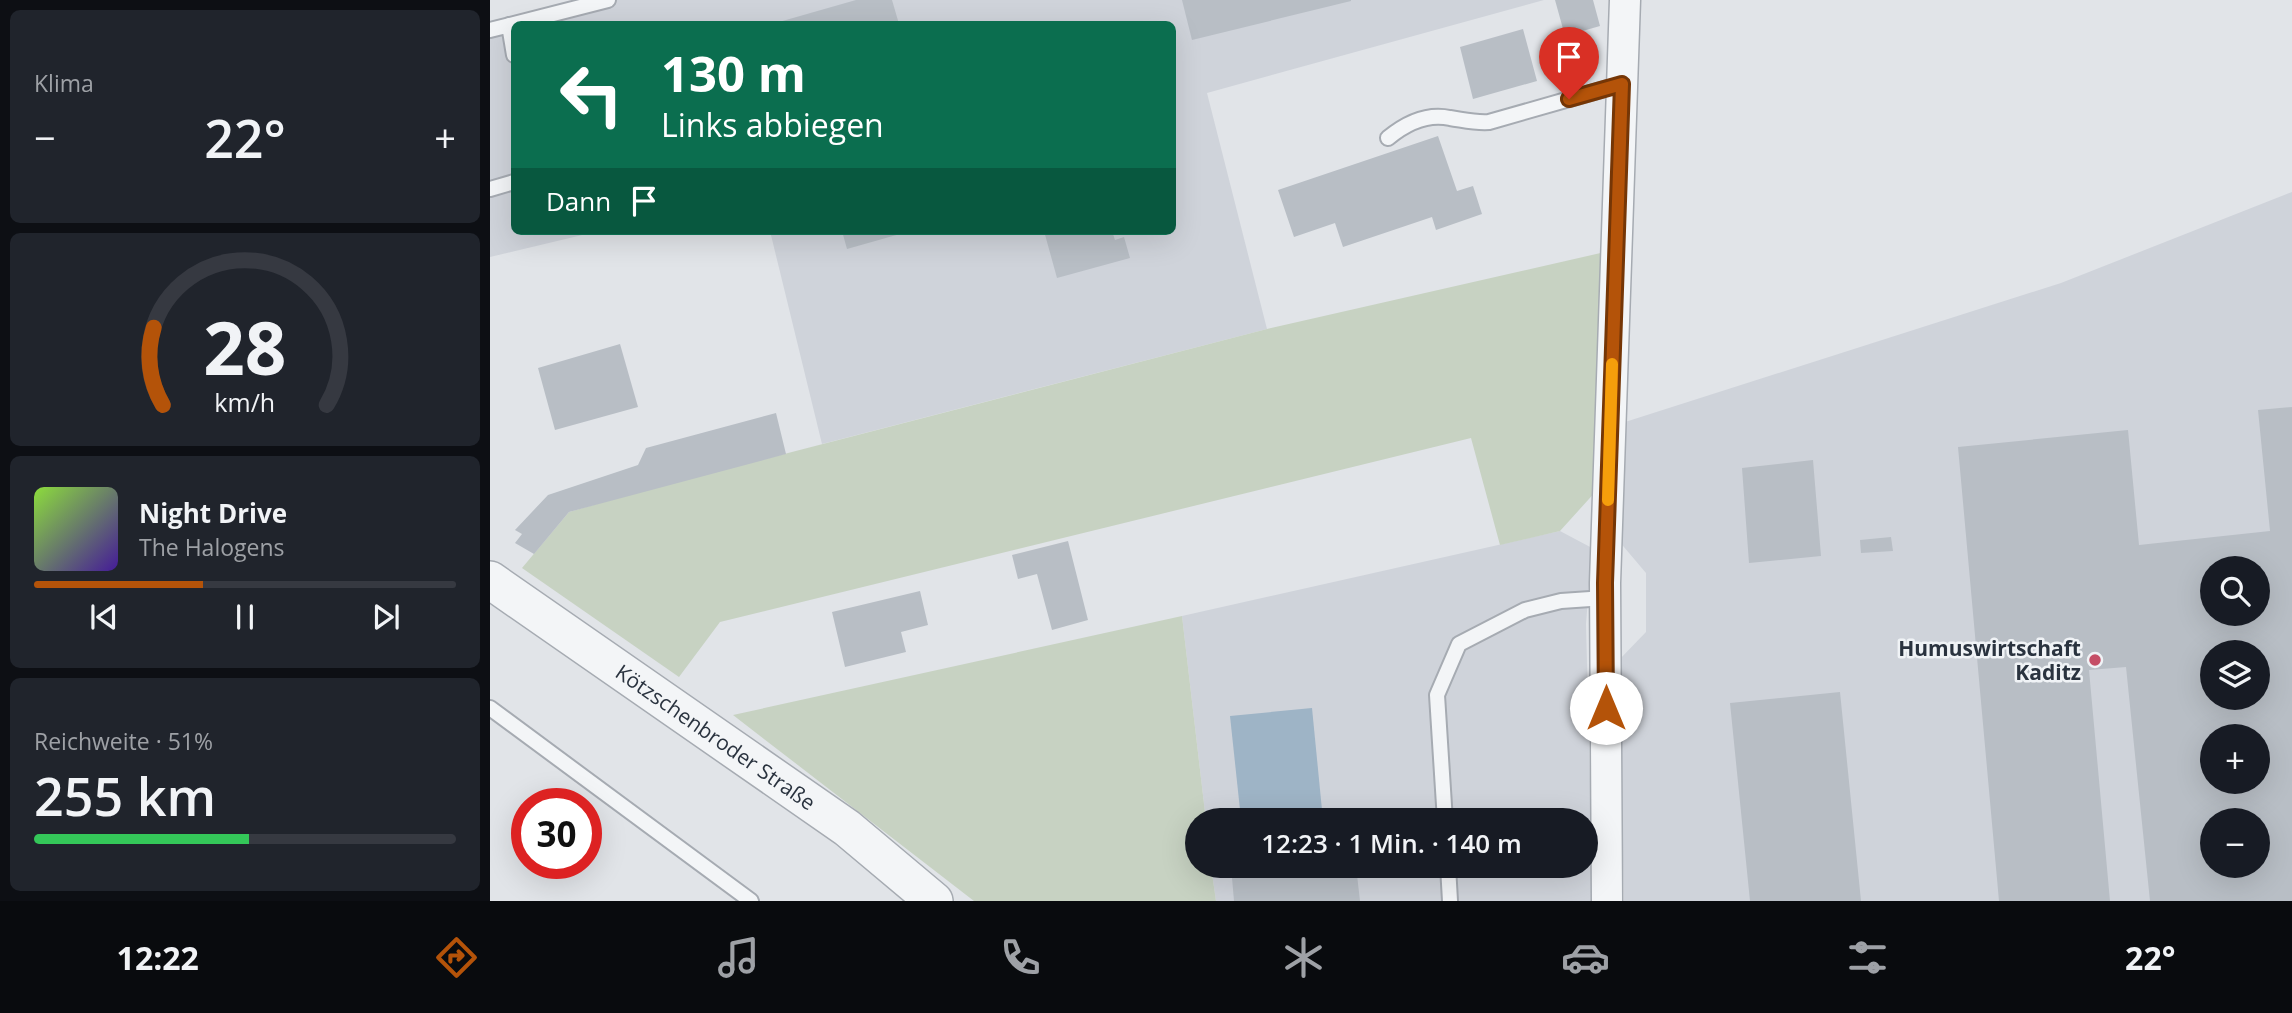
<!DOCTYPE html>
<html lang="de">
<head>
<meta charset="utf-8">
<style>
	:root { --surface:#171b24; --page:#20242c; --text:#f1f3f6; --muted:#9ea1a6; --line:#363941; --accent:#b45309 }
	body { margin:0; font-family:"Open Sans",sans-serif; background:var(--page); color:var(--text); height:100vh; display:flex; flex-direction:column; font-size:26px; white-space:nowrap }
	* { box-sizing:border-box; margin:0 }
	p { font-size:23px; color:var(--muted) }
	.icon { flex:none; width:38px; height:38px; fill:none; stroke:currentColor; stroke-width:2; stroke-linecap:round; stroke-linejoin:round }
	.map { position:relative; flex:1; overflow:hidden }
	.drawer { display:flex; flex-direction:column; gap:10px; padding:10px; background:#0d0f14; width:490px }
	.drawer>* { flex:none }
	.banner { position:absolute; left:21px; top:21px; width:665px; height:214px; border-radius:10px; box-shadow:0 7px 28px #0002; background:#0b6e4f; color:#fff; overflow:hidden }
	.controls { position:absolute; left:1710px; top:556px; display:grid; gap:14px }
	.controls a { display:grid; place-items:center; width:70px; height:70px; border-radius:50%; background:var(--surface); box-shadow:0 7px 28px #0002; font-size:35px }
	.speed { position:absolute; left:21px; top:788px; display:flex; gap:14px; font-size:35px; font-weight:700; text-align:center }
	.speed>* { display:grid; place-content:center; width:91px; height:91px; border-radius:50%; background:var(--surface); box-shadow:0 7px 28px #0002; line-height:1 }
	.speed .limit { border:10px solid #d22; background:#fff; color:#111 }
	.pin { position:absolute; display:grid; place-items:center; width:60px; height:60px; color:#fff; margin:-72px -30px; border-radius:50% 50% 50% 0; rotate:-45deg; box-shadow:0 0 7px #0007 }
	.pin .icon { rotate:45deg }
	.me { position:absolute; width:77px; margin:-38px; rotate:0deg; stroke-linejoin:round; filter:drop-shadow(0 0 5px #0008) }
	.turn { display:flex; align-items:center; gap:24px; height:147px; padding:0 35px; font-size:32px }
	.turn .icon { width:91px; height:91px; stroke-width:2.5 }
	.turn b { display:block; font-size:49px; line-height:60px }
	.then { display:flex; align-items:center; height:66px; padding:0 35px; background:#0003; gap:14px; font-size:26px }
	.big { font-size:52px; font-weight:600; line-height:1.1 }
	.drawer .tile { flex:1; display:flex; flex-direction:column; justify-content:center; gap:10px; min-width:0; padding:0 24px; border-radius:10px; background:var(--page) }
	.drawer .dial { align-items:center; gap:0 }
	.dial svg { height:182px; overflow:visible; fill:none; stroke:var(--line); stroke-width:7; stroke-linecap:round; text-anchor:middle }
	.dial text { fill:var(--text); stroke:none }
	.song { display:flex; align-items:center; gap:21px }
	.cover { width:84px; height:84px; border-radius:10px; background:linear-gradient(135deg,hsl(90 70% 55%),hsl(260 70% 35%)) }
	.played { height:7px; border-radius:4px; background:linear-gradient(90deg,var(--accent) 40%,var(--line) 40%) }
	.keys { display:flex; justify-content:space-around; direction:ltr }
	.heat { display:flex; justify-content:space-between; align-items:center; font-size:38px; direction:ltr }
	.charge { height:10px; border-radius:5px; background:linear-gradient(90deg,#34c759 51%,var(--line) 0) }
	.trip { position:absolute; left:695px; top:808px; width:413px; height:70px; border-radius:35px; background:var(--surface); box-shadow:0 7px 28px #0002; font-weight:600; line-height:70px; text-align:center }
	.tab-bar { display:flex; height:112px; justify-content:space-around; align-items:center; background:#090b0e; color:var(--muted) }
	.tab-bar .icon { width:49px; height:49px }
	.tab-bar .selected { color:var(--accent) }
	.tab-bar b { font-size:32px; color:var(--text) }
	main { display:flex; flex:1; min-height:0 }
	.map>svg:first-child { display:block }
	.built { fill:#cfd3da; fill-rule:evenodd }
	.green { fill:#c7d2c2 }
	.water { fill:#9eb4c6 }
	.building { fill:#b8bec5; fill-rule:evenodd }
	.lines { fill:none; stroke-linecap:round; stroke-linejoin:round }
	.service-casing { stroke:#a6abb2; stroke-width:18 }
	.minor-casing { stroke:#a6abb2; stroke-width:33 }
	.tertiary-casing { stroke:#a6abb2; stroke-width:40 }
	.service { stroke:#f3f5f7; stroke-width:14 }
	.minor { stroke:#f3f5f7; stroke-width:30 }
	.tertiary { stroke:#f3f5f7; stroke-width:37 }
	.route-casing { stroke:#753606; stroke-width:18 }
	.route { stroke:#b45309; stroke-width:12 }
	.slow { stroke:#f59e0b; stroke-width:12 }
	.poi-dot { fill:#c54e66; stroke:#f0f3f6; stroke-width:2.5 }
	.labels { text-anchor:middle; dominant-baseline:central; stroke-width:5; stroke-linejoin:round; paint-order:stroke }
	.poi-label { font-size:21px; font-weight:bold; fill:#2a333f; stroke:#f0f3f6; text-anchor:end }
	.street-label { font-size:21px; fill:#2a333f; stroke:#f0f3f6 }
</style>
</head>
<body>
<main>
<section class="drawer">
<div class="tile"><p>Klima</p>
<div class="heat"><a>−</a><b class="big">22°</b><a>+</a></div>
</div>
<div class="tile dial"><svg viewBox="0 0 100 80">
<path d="M14 69A42 42 0 1 1 86 69"/>
<path d="M14 69A42 42 0 0 1 10 35" stroke="#b45309"/>
<text x="50" y="56" font-size="32" font-weight="700">28</text>
<text x="50" y="72" font-size="11">km/h</text>
</svg></div>
<div class="tile">
<div class="song"><i class="cover"></i><div><b>Night Drive</b><p>The Halogens</p></div></div>
<div class="played"></div>
<div class="keys"><svg class="icon" aria-label="previous" viewBox="0 0 24 24"><path d="M18 5L8 12l10 7zM5 5v14"/></svg><svg class="icon" aria-label="pause" viewBox="0 0 24 24"><path d="M8 5v14M16 5v14"/></svg><svg class="icon" aria-label="next" viewBox="0 0 24 24"><path d="M6 5l10 7-10 7zM19 5v14"/></svg></div>
</div>
<div class="tile"><p>Reichweite · 51%</p><b class="big">255 km</b><div class="charge"></div></div>
</section>
<div class="map">
<svg width="1802" height="901" viewBox="0 0 1802 901">
	<rect width="100%" height="100%" fill="#e1e4e8"/>
	<path class="built" d="M 120,0 L 1054,0 L 717,93 L 777,329 L 332,444 L 280,231 L 682,231 L 682,24 L 25,24 Z
		M 24,25 L 24,231 L 109,231 L 0,257 L 0,31 Z
		M 1802,192 L 1802,901 L 1134,901 L 1128,661 L 1156,632 L 1156,573 L 1128,540 L 1132,423 L 1571,283 ZM 1722,569 L 1768,569 L 1768,614 L 1722,614 ZM 1722,653 L 1768,653 L 1768,698 L 1722,698 ZM 1722,737 L 1768,737 L 1768,782 L 1722,782 ZM 1722,821 L 1768,821 L 1768,866 L 1722,866 Z
		M 1070,531 L 1102,548 L 1096,624 L 1103,901 L 726,901 L 721,866 L 1096,866 L 1096,821 L 716,821 L 692,616 Z"/>
	<path class="green" d="M 1115,252 L 1108,489 L 1070,531 L 1010,545 L 981,438 L 230,622 L 189,677 L 32,568 L 79,512 L 155,490 L 777,329 Z
		M 692,616 L 716,821 L 707,821 L 707,866 L 721,866 L 726,901 L 484,901 L 243,715 Z"/>
	<path class="water" d="M 822,708 L 832,810 L 751,819 L 740,716 Z"/>
	<path class="building" d="M 366,0 L 402,0 L 409,24 L 282,24 Z
		M 692,0 L 861,0 L 861,1 L 702,40 Z
		M 1065,0 L 1103,0 L 1110,26 L 1075,36 Z
		M 1033,29 L 1047,81 L 983,99 L 970,47 Z
		M 948,136 L 967,191 L 983,186 L 992,214 L 946,230 L 942,217 L 853,247 L 845,223 L 804,237 L 788,190 Z
		M 352,231 L 417,231 L 417,232 L 357,249 Z
		M 554,231 L 622,231 L 625,240 L 634,237 L 640,258 L 567,278 Z
		M 130,344 L 148,407 L 65,430 L 48,368 Z
		M 1802,407 L 1802,901 L 1660,901 L 1636,667 L 1599,670 L 1620,901 L 1509,901 L 1468,447 L 1638,430 L 1649,545 L 1780,531 L 1768,410 ZM 1722,569 L 1768,569 L 1768,614 L 1722,614 ZM 1722,653 L 1768,653 L 1768,698 L 1722,698 ZM 1722,737 L 1768,737 L 1768,782 L 1722,782 ZM 1722,821 L 1768,821 L 1768,866 L 1722,866 Z
		M 286,413 L 296,454 L 79,512 L 44,554 L 25,543 L 32,534 L 25,530 L 58,495 L 148,465 L 156,448 Z
		M 1323,460 L 1331,556 L 1259,563 L 1252,468 Z
		M 1401,537 L 1403,551 L 1371,553 L 1370,540 Z
		M 578,541 L 598,620 L 562,630 L 547,574 L 528,579 L 522,555 Z
		M 430,591 L 438,625 L 411,632 L 416,652 L 355,667 L 342,612 Z
		M 1350,692 L 1371,901 L 1260,901 L 1240,703 Z
		M 741,866 L 866,866 L 870,901 L 744,901 Z"/>
	<g class="lines">
		<defs>
			<path id="service" d="M 19,25 L 24,55
				M 0,30 L 118,0
				M 898,138 C 915,124 937,113 960,118 C 974,120 985,123 999,122 L 1132,84
				M 0,189 L 24,182
				M 0,708 L 261,901
				M 955,821 L 947,695 L 969,644 L 1035,610 L 1071,601 L 1115,598
				M 958,866 L 960,901"/>
			<path id="minor" d="M 1117,901 L 1115,583 L 1135,0"/>
			<g id="tertiary">
				<path id="s1" d="M 0,580 L 357,828 L 444,901"/>
			</g>
		</defs>
		<use href="#service" class="service-casing"/>
		<use href="#minor" class="minor-casing"/>
		<use href="#tertiary" class="tertiary-casing"/>
		<use href="#service" class="service"/>
		<use href="#minor" class="minor"/>
		<use href="#tertiary" class="tertiary"/>
	</g>
	<g class="lines">
		<defs>
			<path id="route" d="M 1079,99 L 1132,84 L 1115,583 L 1116,708"/>
		</defs>
		<use href="#route" class="route-casing"/>
		<use href="#route" class="route"/>
		<path class="slow" d="M 1118,500 L 1122,364"/>
	</g>
	<circle class="poi-dot" cx="1605" cy="660" r="7"/>
	<g class="labels">
		<g class="poi-label">
			<text x="1591" y="648">Humuswirtschaft<tspan x="1591" dy="24">Kaditz</tspan></text>
		</g>
		<g class="street-label">
			<text stroke="none"><textPath href="#s1" startOffset="275">Kötzschenbroder Straße</textPath></text>
		</g>
	</g>
</svg>
<div class="controls">
<a><svg class="icon" aria-label="search" viewBox="0 0 24 24"><circle cx="10" cy="10" r="6"/><path d="M15 15l6 6"/></svg></a>
<a><svg class="icon" aria-label="layers" viewBox="0 0 24 24"><path d="M12 4l9 5-9 5-9-5zM3 14l9 5 9-5"/></svg></a>
<a>+</a>
<a>−</a>
</div>
<div class="speed"><div class="limit">30</div></div>
<div class="pin" style="left:1079px;top:99px;background:#d93025"><svg class="icon" aria-label="arrive" viewBox="0 0 24 24"><path d="M6 21V4h12l-3 4 3 4H6"/></svg></div>
<svg class="me" style="left:1116px;top:708px" viewBox="-20 -20 40 40"><circle r="19" fill="#fff"/><path d="M0-13L10 11 0 6-10 11z" fill="#b45309"/></svg>
<div class="trip">12:23 · 1 Min. · 140 m</div>
<div class="banner">
<div class="turn"><svg class="icon" aria-label="left" viewBox="0 0 24 24"><path d="M17 20v-9H6M10 6l-5 5 5 5"/></svg><div><b>130 m</b>Links abbiegen</div></div>
<div class="then">Dann<svg class="icon" aria-label="arrive" viewBox="0 0 24 24"><path d="M6 21V4h12l-3 4 3 4H6"/></svg></div>
</div>
</div>
</main>
<nav class="tab-bar">
<b>12:22</b>
<svg class="icon selected" aria-label="directions" viewBox="0 0 24 24"><path d="M12 3l9 9-9 9-9-9zM9 14v-3h6M13 9l2 2-2 2"/></svg>
<svg class="icon" aria-label="music" viewBox="0 0 24 24"><path d="M9 18V5l10-2v13"/><circle cx="6" cy="18" r="3"/><circle cx="16" cy="16" r="3"/></svg>
<svg class="icon" aria-label="phone" viewBox="0 0 24 24"><path d="M5 4h4l2 5-3 2q2 4 5 5l2-3 5 2v4C11 20 4 13 5 4z"/></svg>
<svg class="icon" aria-label="climate" viewBox="0 0 24 24"><path d="M12 3v18M4 7l16 10M4 17L20 7"/></svg>
<svg class="icon" aria-label="car" viewBox="0 0 24 24"><path d="M5 17H2v-5l4-1 3-4h7l3 4 3 1v5h-3M9 17h6M6 11h13"/><circle cx="7" cy="17" r="2"/><circle cx="17" cy="17" r="2"/></svg>
<svg class="icon" aria-label="filters" viewBox="0 0 24 24"><path d="M4 7h16M4 17h16"/><circle cx="9" cy="7" r="2"/><circle cx="15" cy="17" r="2"/></svg>
<b>22°</b>
</nav>
</body>
</html>
